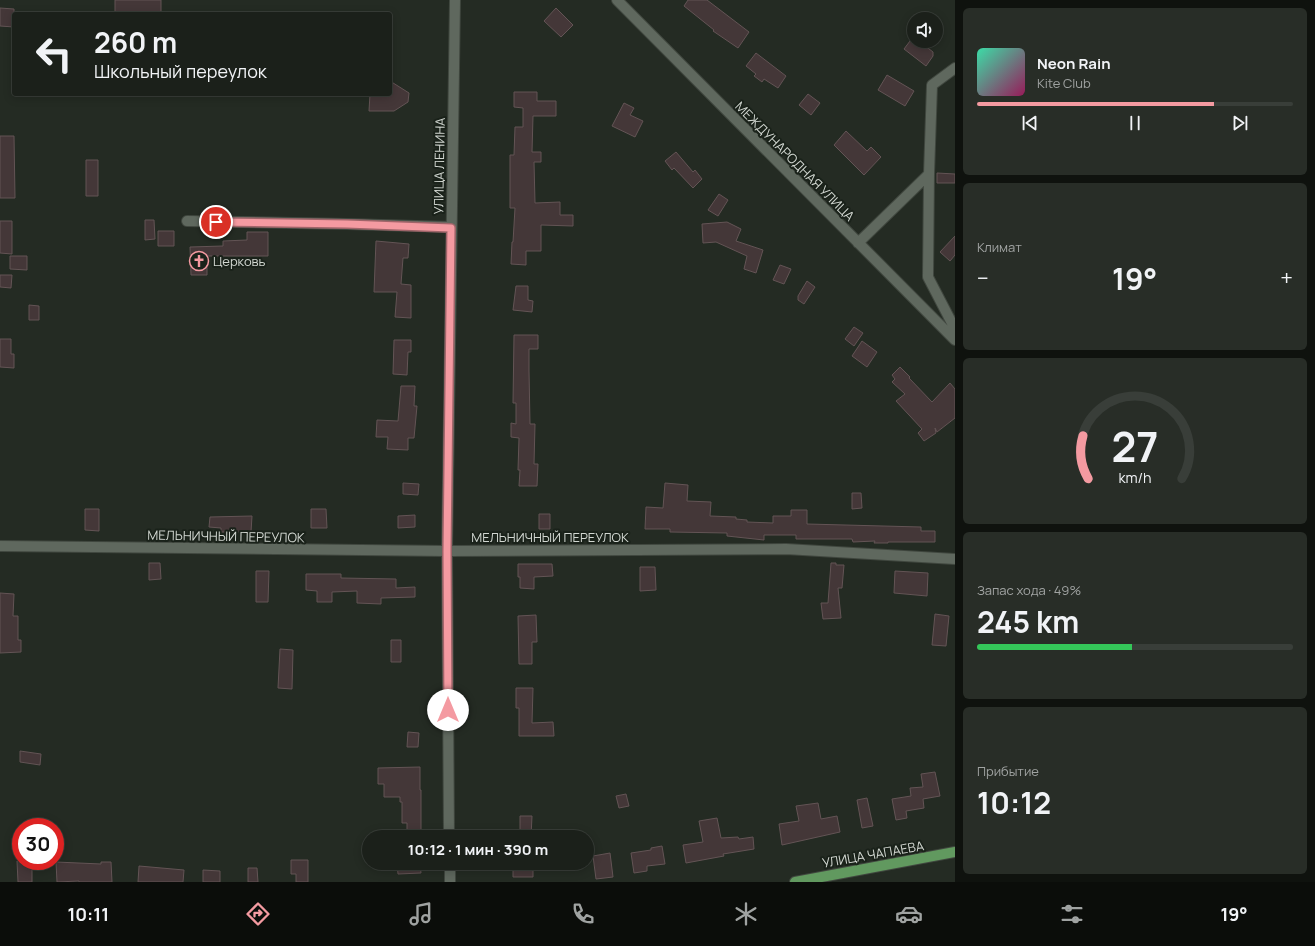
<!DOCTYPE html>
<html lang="ru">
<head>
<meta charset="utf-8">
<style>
	:root { --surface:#1b201a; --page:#282d27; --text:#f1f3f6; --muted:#a0a3a2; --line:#393e39; --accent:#f49aa1 }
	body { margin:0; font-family:Manrope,sans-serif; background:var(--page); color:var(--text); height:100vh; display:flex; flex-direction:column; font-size:15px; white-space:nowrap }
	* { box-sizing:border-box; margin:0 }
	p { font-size:13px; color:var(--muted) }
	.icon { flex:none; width:22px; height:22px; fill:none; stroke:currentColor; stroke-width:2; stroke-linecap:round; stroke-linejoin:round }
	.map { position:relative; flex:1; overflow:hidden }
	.side { display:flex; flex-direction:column; gap:8px; padding:8px; background:#0f120e; width:360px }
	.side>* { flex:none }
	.guide { position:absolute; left:12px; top:12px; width:380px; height:84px; border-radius:4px; box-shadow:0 2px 10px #0003,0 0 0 1px var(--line); background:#1b201a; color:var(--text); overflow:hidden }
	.buttons { position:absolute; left:907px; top:12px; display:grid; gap:8px }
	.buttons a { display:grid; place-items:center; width:36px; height:36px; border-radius:50%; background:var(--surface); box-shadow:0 2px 10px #0003,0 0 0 1px var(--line); font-size:20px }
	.speed { position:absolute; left:12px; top:818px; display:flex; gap:8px; font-size:20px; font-weight:700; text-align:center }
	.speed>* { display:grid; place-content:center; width:52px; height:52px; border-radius:50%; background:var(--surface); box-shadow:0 2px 10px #0003,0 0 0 1px var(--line); line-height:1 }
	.speed .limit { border:6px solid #d22; background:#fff; color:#111 }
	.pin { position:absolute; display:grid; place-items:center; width:34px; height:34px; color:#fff; margin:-17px; border:2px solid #fff; border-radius:50%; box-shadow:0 1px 4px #0007 }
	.me { position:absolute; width:44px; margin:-22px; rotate:0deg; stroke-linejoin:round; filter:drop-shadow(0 0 3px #0008) }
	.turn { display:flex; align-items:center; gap:14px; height:84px; padding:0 16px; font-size:18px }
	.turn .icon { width:52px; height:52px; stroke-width:2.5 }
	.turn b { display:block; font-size:28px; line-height:34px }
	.big { font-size:30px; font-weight:700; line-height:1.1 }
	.side .card { flex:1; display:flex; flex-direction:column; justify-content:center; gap:6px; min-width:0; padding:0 14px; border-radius:6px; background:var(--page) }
	.side .dial { align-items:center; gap:0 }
	.dial svg { height:104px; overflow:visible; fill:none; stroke:var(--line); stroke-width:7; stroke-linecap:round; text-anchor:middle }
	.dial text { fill:var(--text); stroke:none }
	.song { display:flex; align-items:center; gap:12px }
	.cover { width:48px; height:48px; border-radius:6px; background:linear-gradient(135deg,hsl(160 70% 55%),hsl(330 70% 35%)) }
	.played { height:4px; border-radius:2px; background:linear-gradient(90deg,var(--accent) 75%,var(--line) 75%) }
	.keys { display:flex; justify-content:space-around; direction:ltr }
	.heat { display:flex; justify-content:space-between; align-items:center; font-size:22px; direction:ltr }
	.charge { height:6px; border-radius:3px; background:linear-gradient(90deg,#34c759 49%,var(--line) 0) }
	.trip { position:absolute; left:362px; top:830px; width:232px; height:40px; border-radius:20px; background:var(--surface); box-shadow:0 2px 10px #0003,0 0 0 1px var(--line); font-weight:700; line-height:40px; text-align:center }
	.dock { display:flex; height:64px; justify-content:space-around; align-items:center; background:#0b0d0a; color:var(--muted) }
	.dock .icon { width:28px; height:28px }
	.dock .active { color:var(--accent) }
	.dock b { font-size:18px; color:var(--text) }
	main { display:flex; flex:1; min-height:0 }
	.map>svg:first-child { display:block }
	.building { fill:#443738; stroke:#635455 }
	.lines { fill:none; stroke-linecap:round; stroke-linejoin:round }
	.minor-casing { stroke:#40473f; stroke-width:12 }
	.major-casing { stroke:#40473f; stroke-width:12 }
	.minor { stroke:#5f685e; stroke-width:10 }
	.major { stroke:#61995f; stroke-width:10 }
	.route-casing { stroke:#9f6469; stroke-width:10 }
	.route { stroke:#f49aa1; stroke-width:7 }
	.labels { text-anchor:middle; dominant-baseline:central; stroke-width:4; stroke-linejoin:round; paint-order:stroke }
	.street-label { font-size:13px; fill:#d2d7d1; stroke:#1a221a }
	.poi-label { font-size:13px; fill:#d2d7d1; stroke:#1a221a; text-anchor:start }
</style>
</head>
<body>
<main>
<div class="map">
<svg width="955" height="882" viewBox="0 0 955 882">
	<rect width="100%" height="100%" fill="#242b23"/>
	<path class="building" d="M 115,0 L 161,0 L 161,14 L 115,14 Z
		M 688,0 L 707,0 L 749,32 L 738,48 L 713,31 L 714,30 L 684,6 Z
		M 0,8 L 14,9 L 14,27 L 0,26 Z
		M 556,8 L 573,25 L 561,37 L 544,21 Z
		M 913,37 L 914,41 L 919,41 L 933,52 L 933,56 L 926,66 L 904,49 Z
		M 756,53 L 786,76 L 778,88 L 764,79 L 762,82 L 754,76 L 756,74 L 746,66 Z
		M 887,75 L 914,91 L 905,106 L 878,90 Z
		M 390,81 L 409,93 L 408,102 L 394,111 L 369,111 L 370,94 L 390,94 Z
		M 514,92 L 537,92 L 537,101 L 556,101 L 556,116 L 533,116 L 532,152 L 541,152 L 541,162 L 534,162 L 535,203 L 560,202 L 560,215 L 573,215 L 573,226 L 541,225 L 541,251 L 526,251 L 526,265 L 511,264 L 512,242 L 513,242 L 515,208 L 510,208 L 510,155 L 514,155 L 515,127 L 523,127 L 523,108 L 514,107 Z
		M 808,94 L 820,103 L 811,115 L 799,105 Z
		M 624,103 L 634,108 L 630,115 L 643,121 L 635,137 L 612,126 Z
		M 846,131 L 867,151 L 871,147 L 881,157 L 864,175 L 834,145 Z
		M 0,136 L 14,136 L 15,198 L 0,198 Z
		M 676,152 L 693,172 L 695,170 L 702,179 L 693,188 L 674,168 L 672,170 L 665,161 Z
		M 86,160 L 98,160 L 98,196 L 86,196 Z
		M 937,173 L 955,174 L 955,183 L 937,183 Z
		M 719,194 L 728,200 L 718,216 L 708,210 Z
		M 145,220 L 154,220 L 155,239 L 145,240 Z
		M 0,221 L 12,221 L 12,254 L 0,253 Z
		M 727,222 L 741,229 L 736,241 L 763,250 L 756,273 L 744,269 L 747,256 L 716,242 L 703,243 L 702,224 Z
		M 158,231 L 174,231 L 174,246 L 158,246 Z
		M 247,232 L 268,232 L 268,256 L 207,256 L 207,275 L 191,275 L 190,247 L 223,246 L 223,241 L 247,240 Z
		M 955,236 L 955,255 L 950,261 L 940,252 Z
		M 376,241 L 409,244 L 408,258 L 403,258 L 401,284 L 411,285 L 411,318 L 395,317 L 397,292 L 374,292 Z
		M 10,256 L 27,256 L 27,270 L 10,269 Z
		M 780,265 L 791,269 L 784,284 L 773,280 Z
		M 0,275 L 12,275 L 11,288 L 0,287 Z
		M 807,281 L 815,287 L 804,304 L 798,300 L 798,296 Z
		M 516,286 L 528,286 L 528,300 L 533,301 L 532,312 L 513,310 Z
		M 29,305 L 39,306 L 39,320 L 29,320 Z
		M 854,327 L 863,333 L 854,346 L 845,339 Z
		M 514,335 L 538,335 L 538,349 L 529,349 L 529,371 L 530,424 L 535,424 L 534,464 L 538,464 L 537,486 L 519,486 L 520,470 L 518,470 L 519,438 L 511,437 L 511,423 L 516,424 L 516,403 L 513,403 Z
		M 0,339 L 11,339 L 11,354 L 14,354 L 14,368 L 0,367 Z
		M 394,340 L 411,340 L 411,352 L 408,352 L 407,375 L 393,374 Z
		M 862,341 L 877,352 L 867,367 L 852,356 Z
		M 900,367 L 910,377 L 909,378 L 932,402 L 950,383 L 955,389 L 955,418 L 937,432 L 935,428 L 936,433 L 924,441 L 918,433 L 922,429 L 896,401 L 905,394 L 892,382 L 895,379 L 892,375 Z
		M 401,386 L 415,386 L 414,406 L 417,406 L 414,438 L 408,438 L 408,450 L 387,449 L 388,437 L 376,437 L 377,420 L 398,421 Z
		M 403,483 L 419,484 L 418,495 L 403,494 Z
		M 665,483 L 688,485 L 687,501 L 711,502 L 710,516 L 736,517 L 736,519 L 747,520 L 747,522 L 773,523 L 773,516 L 791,516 L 791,510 L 807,510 L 807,524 L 921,527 L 921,531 L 935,531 L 935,542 L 888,542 L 888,543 L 874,543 L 875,541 L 853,542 L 852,539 L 796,539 L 796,535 L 764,535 L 764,540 L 727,536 L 727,533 L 670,532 L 670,529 L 645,529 L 646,507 L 663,508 Z
		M 852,493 L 861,493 L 862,508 L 852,509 Z
		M 85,509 L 99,509 L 99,531 L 85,530 Z
		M 311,509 L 326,509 L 327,528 L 311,528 Z
		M 539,514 L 550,514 L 550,529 L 539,529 Z
		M 415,515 L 415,527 L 398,528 L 398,516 Z
		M 252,516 L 251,532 L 221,532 L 221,528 L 209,527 L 210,517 Z
		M 149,563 L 160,563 L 161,579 L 149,580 Z
		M 831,563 L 836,563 L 836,565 L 844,565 L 842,588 L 838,588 L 841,618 L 823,619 L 821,603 L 828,603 Z
		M 518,564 L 552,564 L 553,576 L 534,577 L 534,589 L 520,588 L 520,577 L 518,577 Z
		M 640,567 L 655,567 L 656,590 L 640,591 Z
		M 256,571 L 269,571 L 268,602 L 256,602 Z
		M 895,571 L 928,573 L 927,596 L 894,593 Z
		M 306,574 L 341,574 L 341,578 L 396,579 L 396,588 L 415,587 L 415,597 L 381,598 L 381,604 L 357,603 L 357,591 L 332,592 L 332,602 L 317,602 L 317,591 L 306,590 Z
		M 0,593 L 14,594 L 13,616 L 18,616 L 18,640 L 21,640 L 21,652 L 0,653 Z
		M 935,614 L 949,616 L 946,646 L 932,645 Z
		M 536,615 L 537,642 L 532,642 L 532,664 L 519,664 L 518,616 Z
		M 391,640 L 401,640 L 401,662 L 391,662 Z
		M 280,649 L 293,650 L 292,689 L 278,688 Z
		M 516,688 L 533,688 L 532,723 L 553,722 L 554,736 L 519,736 L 519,708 L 516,708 Z
		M 408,732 L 419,733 L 418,747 L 407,747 Z
		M 20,751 L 41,754 L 40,765 L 20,762 Z
		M 420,767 L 420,790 L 421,790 L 421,833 L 407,834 L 407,823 L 402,823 L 402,802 L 400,802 L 400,797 L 384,797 L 384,784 L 378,784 L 378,768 Z
		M 935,772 L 940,796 L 923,799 L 924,808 L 906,811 L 907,818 L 896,820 L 892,799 L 911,796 L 910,788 L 923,787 L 921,774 Z
		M 626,794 L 629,806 L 619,808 L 616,796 Z
		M 867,798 L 873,826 L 862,828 L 857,800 Z
		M 818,803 L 821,819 L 837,816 L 840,832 L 782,845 L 779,824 L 799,821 L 796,806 Z
		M 520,816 L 532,816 L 531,837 L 520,837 Z
		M 717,818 L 721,838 L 738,837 L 739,839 L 753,837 L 754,849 L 723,854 L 724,856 L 686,863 L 683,845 L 703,842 L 699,821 Z
		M 662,846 L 665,864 L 647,866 L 647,871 L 634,873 L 631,853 L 651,850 L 651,848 Z
		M 610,853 L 613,877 L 596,879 L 593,856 Z
		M 291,860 L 308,860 L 308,882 L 296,882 L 296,874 L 291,874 Z
		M 17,861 L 32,861 L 32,882 L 18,882 Z
		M 56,862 L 101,864 L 101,862 L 111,862 L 112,882 L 79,882 L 79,881 L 57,882 Z
		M 397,863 L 420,863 L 421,873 L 398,874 Z
		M 513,863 L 533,863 L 533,877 L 513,877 Z
		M 139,866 L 184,870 L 183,882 L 138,882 Z
		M 248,868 L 257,868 L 258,882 L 248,882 Z
		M 203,870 L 220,871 L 220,882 L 203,882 Z"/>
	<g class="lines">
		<defs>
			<path id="minor" d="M 617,0 L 955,340
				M 929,174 L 928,277 L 955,329
				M 187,221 L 347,224 L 451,227
				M 858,243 L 929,174 L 932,85 L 955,68
				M 0,546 L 447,551 L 786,549 L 955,559
				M 449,837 L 447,551 L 455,0
				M 450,863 L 450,882"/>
			<path id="major" d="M 795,882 L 955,852"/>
		</defs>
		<use href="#minor" class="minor-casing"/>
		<use href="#major" class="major-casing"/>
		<use href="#minor" class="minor"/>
		<use href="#major" class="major"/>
	</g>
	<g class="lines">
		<defs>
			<path id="route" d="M 216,222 L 347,224 L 451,228 L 447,551 L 448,710"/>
		</defs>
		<use href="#route" class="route-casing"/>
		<use href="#route" class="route"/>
	</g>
	<defs>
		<symbol id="church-ring" viewBox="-11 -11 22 22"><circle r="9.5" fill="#1a221a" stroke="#f49aa1" stroke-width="1.5"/><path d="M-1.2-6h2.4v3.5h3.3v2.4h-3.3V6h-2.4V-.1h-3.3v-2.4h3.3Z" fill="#f49aa1"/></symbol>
	</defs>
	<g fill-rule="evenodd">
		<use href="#church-ring" x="188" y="250" width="22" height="22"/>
	</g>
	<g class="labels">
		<g class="street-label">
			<text transform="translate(795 161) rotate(45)">МЕЖДУНАРОДНАЯ УЛИЦА</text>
			<text transform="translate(439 166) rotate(-89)">УЛИЦА ЛЕНИНА</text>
			<text transform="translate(226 536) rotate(1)">МЕЛЬНИЧНЫЙ ПЕРЕУЛОК</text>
			<text x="550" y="537">МЕЛЬНИЧНЫЙ ПЕРЕУЛОК</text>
			<text transform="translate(873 854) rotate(-10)">УЛИЦА ЧАПАЕВА</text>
		</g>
		<g class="poi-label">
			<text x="213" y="261">Церковь</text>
		</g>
	</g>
</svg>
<div class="buttons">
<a><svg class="icon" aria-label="sound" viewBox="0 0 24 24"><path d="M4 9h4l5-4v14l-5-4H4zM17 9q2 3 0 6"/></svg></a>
</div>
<div class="speed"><div class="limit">30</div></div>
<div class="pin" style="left:216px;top:222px;background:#d93025"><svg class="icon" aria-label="arrive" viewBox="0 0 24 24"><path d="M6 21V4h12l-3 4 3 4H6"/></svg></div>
<svg class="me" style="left:448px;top:710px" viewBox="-20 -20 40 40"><circle r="19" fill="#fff"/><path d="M0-13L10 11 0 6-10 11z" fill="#f49aa1"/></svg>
<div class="trip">10:12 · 1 мин · 390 m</div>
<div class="guide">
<div class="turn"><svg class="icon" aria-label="left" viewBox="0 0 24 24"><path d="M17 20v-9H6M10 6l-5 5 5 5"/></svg><div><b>260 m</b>Школьный переулок</div></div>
</div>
</div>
<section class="side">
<div class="card">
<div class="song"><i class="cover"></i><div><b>Neon Rain</b><p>Kite Club</p></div></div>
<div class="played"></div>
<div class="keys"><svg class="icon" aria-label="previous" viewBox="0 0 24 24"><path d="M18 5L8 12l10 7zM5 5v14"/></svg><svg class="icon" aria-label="pause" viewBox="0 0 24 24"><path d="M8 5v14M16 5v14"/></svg><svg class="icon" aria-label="next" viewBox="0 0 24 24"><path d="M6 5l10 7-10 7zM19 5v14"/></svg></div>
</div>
<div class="card"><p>Климат</p>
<div class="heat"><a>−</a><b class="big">19°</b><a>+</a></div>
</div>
<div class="card dial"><svg viewBox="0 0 100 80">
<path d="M14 69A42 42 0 1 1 86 69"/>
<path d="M14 69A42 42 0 0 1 10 36" stroke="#f49aa1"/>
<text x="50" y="56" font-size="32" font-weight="700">27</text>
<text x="50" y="72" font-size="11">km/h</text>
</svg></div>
<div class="card"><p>Запас хода · 49%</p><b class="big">245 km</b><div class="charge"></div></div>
<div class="card"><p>Прибытие</p><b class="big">10:12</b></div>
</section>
</main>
<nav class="dock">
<b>10:11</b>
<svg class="icon active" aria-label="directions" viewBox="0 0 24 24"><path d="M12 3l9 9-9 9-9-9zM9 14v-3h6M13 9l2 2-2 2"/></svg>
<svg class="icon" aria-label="music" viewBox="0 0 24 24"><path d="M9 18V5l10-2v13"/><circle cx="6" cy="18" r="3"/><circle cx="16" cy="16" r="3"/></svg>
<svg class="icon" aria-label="phone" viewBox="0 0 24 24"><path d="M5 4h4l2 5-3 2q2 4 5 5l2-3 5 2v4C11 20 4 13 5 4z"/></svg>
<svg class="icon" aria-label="climate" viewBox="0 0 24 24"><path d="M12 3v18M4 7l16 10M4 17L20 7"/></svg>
<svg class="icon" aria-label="car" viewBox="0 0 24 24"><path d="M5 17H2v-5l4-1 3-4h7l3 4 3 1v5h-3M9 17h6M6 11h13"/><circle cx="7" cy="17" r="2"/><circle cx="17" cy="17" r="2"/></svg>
<svg class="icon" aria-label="filters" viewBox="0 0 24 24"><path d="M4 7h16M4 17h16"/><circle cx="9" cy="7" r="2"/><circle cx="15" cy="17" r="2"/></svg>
<b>19°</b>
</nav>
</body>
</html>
